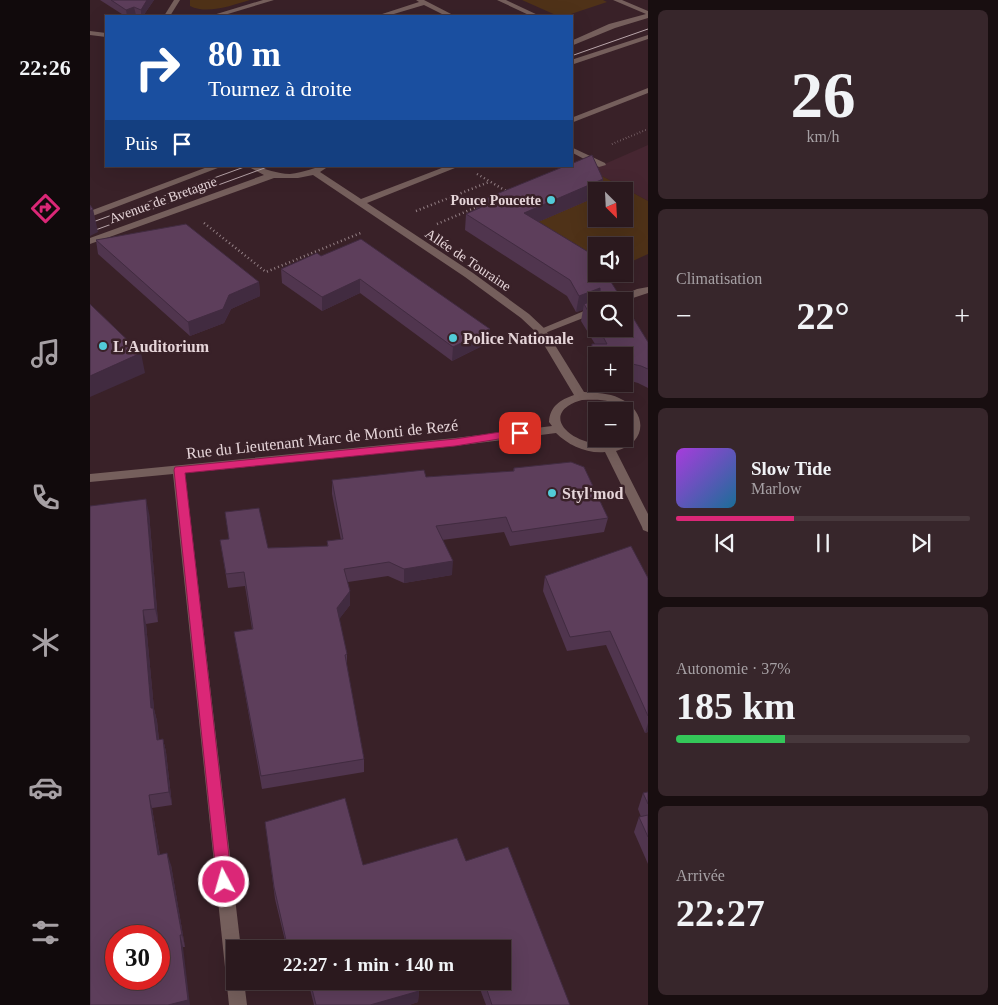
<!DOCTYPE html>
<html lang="fr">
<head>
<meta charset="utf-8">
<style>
	:root { --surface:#2b191e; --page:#37262b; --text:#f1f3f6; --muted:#a6a0a4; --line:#47383c; --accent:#db2777 }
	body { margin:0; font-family:"Times New Roman",serif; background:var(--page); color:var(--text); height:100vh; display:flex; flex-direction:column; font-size:19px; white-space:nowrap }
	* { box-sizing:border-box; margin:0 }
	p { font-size:16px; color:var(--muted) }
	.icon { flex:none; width:28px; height:28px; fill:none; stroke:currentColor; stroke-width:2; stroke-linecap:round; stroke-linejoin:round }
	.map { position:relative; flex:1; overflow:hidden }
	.side { display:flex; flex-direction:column; gap:10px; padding:10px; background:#180e10; width:350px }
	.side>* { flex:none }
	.hud { position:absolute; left:15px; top:15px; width:468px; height:152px; border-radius:0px; box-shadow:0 5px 20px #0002,0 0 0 1px var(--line); background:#1a4fa0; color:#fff; overflow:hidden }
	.needle { width:32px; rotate:156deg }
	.fabs { position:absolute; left:498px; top:182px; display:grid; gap:10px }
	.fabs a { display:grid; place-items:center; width:45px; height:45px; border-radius:0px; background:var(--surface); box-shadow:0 5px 20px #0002,0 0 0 1px var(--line); font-size:25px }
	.speed { position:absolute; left:15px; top:925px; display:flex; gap:10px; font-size:25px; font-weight:700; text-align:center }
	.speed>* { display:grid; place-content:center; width:65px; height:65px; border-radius:50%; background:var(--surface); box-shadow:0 5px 20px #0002,0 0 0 1px var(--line); line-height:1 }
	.speed .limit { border:8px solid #d22; background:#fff; color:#111 }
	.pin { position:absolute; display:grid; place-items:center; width:42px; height:42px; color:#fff; margin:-21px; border-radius:10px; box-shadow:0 2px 8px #0006 }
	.me { position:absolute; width:55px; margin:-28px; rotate:354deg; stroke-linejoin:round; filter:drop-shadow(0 0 4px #0008) }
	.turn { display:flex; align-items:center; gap:18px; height:105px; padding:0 20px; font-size:22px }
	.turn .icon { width:65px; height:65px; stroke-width:2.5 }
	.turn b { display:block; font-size:35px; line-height:42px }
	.then { display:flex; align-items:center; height:48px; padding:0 20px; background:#0003; gap:10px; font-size:19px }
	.big { font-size:38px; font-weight:700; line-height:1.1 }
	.side .widget { flex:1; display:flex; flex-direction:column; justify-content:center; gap:8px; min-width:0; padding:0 18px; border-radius:8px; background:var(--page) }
	.side .dial { align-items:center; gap:0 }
	.dial b { font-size:65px; line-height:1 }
	.song { display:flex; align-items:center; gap:15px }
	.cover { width:60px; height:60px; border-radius:8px; background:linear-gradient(135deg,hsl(280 70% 55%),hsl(200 70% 35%)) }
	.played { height:5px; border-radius:2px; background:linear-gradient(90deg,var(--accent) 40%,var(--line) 40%) }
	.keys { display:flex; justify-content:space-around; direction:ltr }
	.heat { display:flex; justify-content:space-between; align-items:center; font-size:28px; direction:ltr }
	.charge { height:8px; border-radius:4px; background:linear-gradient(90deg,#34c759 37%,var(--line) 0) }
	.trip { position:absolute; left:136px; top:940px; width:285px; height:50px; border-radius:0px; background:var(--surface); box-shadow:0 5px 20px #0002,0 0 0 1px var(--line); font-weight:700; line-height:50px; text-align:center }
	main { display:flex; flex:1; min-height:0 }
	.dock { display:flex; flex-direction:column; width:90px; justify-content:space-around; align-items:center; background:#110a0c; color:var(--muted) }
	.dock .icon { width:35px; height:35px }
	.dock .active { color:var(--accent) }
	.dock b { font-size:22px; color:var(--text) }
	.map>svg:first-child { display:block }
	.built { fill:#462631 }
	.green { fill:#4f3218; fill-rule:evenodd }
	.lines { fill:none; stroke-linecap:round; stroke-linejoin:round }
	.path-far1 { stroke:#958186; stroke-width:2; stroke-dasharray:0.5 2.5; stroke-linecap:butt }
	.path { stroke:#958186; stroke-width:2.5; stroke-dasharray:1 3; stroke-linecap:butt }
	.lane { fill:#755f5c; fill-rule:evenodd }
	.street { fill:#755f5c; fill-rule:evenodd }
	.tram { stroke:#b9a6ab; stroke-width:1 }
	.wall { fill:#50354e }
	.shaded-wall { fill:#412b40 }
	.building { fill:#5d3e5b; stroke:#412b40; fill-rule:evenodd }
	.route { fill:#db2777; stroke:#8e194d }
	.poi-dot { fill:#52cbd8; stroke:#392128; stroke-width:2 }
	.labels { text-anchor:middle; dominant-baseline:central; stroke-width:5; stroke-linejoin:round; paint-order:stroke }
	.far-street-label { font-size:14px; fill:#e6d5d9; stroke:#392128 }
	.far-poi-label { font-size:14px; font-weight:bold; fill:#e6d5d9; stroke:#392128; text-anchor:end }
	.poi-label { font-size:16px; font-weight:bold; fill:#e6d5d9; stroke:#392128; text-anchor:start }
	.street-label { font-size:16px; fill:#e6d5d9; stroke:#392128 }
</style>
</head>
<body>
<main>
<nav class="dock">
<b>22:26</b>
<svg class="icon active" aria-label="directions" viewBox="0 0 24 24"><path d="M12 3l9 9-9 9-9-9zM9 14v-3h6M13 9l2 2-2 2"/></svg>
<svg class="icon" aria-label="music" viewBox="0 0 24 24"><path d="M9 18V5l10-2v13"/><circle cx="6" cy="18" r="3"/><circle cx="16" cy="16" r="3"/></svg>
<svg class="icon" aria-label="phone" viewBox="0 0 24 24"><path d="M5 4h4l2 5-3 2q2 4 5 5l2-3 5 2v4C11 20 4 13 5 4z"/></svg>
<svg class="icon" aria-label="climate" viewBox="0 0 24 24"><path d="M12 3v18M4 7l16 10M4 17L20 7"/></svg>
<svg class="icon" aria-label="car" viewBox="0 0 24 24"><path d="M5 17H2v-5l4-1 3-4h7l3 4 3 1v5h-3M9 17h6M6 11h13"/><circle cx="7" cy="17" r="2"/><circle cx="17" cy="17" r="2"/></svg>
<svg class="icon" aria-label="filters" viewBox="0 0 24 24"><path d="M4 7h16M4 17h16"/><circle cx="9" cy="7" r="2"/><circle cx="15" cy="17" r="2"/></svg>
</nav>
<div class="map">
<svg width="558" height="1005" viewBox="0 0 558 1005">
	<rect width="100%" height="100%" fill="#392128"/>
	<path class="built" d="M 558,145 L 558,201 L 501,170 Z"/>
	<path class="green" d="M 100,0 L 160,0 C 142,5 118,15 100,6 Z
		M 432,0 L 513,0 L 517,2 L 475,16 L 468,16 Z
		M 501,170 L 558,201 L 558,254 L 534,265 L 534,246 L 506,246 L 506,274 L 517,274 L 510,277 L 432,229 ZM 506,191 L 534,191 L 534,219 L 506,219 Z"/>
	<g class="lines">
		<path class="path-far1" d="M 522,144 L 558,129"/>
		<path class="path" d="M 387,174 L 418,192
			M 326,211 L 399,182
			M 114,223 L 176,272 L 273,232
			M 347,224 L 389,206"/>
		<path class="lane" d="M 481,147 L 515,163 L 516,165 L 509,167 L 481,152 Z
			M 558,287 L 558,293 L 534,301 L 520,301 L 547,289 Z
			M 506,306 L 506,313 L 455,333 L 447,333 L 446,331 Z"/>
		<path class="street" d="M 84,0 L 90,0 L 80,16 L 74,16 Z
			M 173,0 L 184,0 L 131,16 L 120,16 Z
			M 326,0 L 334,0 L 365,16 L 356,16 L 334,5 L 297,16 L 286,16 L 329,2 Z
			M 407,0 L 416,0 L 450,16 L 441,16 Z
			M 523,0 L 532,0 L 558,11 L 558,18 L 525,28 L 481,46 L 481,41 L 519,24 L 556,14 Z
			M 0,31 L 16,33 L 16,37 L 0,35 Z
			M 558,35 L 558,39 L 481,65 L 481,60 Z
			M 558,88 L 558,93 L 481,123 L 481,118 Z
			M 120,166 L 133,166 L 0,217 L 0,211 Z
			M 157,166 C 172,166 184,174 200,174 C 214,173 225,166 239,166 L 230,172 L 271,199 L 357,166 L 370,166 L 277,203 L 383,273 L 439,314 L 455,329 L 494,392 C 506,393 519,393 529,398 C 558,411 558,443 526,451 L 558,514 L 558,532 L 553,530 L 552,527 L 515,452 C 497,454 478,445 466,433 L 365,446 L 95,473 L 151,949 L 145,949 L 145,981 L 154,981 L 157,1005 L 139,1005 L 83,474 L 0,482 L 0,474 L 365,438 L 462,426 L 459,422 C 460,406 470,400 484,395 L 447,333 L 431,318 L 375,277 L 223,175 L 208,178 L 184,178 L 0,244 L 0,238 L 174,175 ZM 492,400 C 501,400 512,399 520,402 C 533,407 546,421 539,435 C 509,460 449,426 478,406 C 482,403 488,401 492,400 Z"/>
		<path class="tram" d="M 481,56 L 558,29
			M 0,223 L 157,166
			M 0,232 L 180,166"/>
	</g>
	<path class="wall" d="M 10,0 L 64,0 L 53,16 L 48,16 L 46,15 L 42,16 L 35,16 Z
		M 513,179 L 511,191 L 506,191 L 506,197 L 448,222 L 533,301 L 506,301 L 506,329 L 534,329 L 558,342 L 558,388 L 548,383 L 534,379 L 534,356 L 506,356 L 506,373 L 498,371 L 502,344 L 505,344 L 491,321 L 493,310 L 486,312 L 477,296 L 375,230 L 376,214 L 386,209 L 387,202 Z
		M 6,240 L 169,282 L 170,296 L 141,309 L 134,323 L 100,336 L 8,254 Z
		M 231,256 L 400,329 L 398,343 L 362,361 L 270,293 L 232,311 L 192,283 L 191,269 Z
		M 424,468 L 518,518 L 514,532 L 420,546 L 414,532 L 352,540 L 362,575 L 314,583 L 298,576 L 258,582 L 260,605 L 249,619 L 257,654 L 257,666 L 274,759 L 274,772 L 172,789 L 144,632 L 162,629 L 155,586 L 138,588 L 130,540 L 139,539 L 135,512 L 178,548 L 237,546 L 237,541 L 251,540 L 242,494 L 242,480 L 336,477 L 423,471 Z
		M 59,513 L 68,622 L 56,624 L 64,709 L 67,721 L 69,740 L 73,739 L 76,752 L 82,805 L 62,808 L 70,855 L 81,865 L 95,947 L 93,947 L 0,1005 Z
		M 455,576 L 558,578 L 558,732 L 555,733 L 516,645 L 477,651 L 453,591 Z
		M 558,792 L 558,864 L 544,832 L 549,817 L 551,817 L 548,809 L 553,793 Z
		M 175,822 L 273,865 L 376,861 L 480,1005 L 396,1005 L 387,981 L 412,981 L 412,949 L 197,949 L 185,899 Z
		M 218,981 L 345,981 L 327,986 L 329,991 L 328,1002 L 319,1005 L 224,1005 Z"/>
	<path class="shaded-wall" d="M 57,0 L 64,0 L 53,16 L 51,16 L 51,10 Z
		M 44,7 L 46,15 L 42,16 L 37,16 L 36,10 Z
		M 513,179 L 511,191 L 506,191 L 506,197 L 432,229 L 434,213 Z
		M 3,209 L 8,232 L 0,236 L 0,211 Z
		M 270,279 L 270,293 L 232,311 L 232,297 Z
		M 169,282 L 170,296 L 141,309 L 134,323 L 100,336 L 98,322 L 139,295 Z
		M 510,288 L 508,301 L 494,304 L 493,310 L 486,312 L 489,296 Z
		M 400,329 L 398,343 L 362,361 L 363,347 Z
		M 51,353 L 55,373 L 0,397 L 0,376 Z
		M 56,499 L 59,513 L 68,622 L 65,609 Z
		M 363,561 L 362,575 L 314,583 L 314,569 Z
		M 260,591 L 260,605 L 247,622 L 247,608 Z
		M 53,610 L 56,624 L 64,709 L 67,721 L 70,753 L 67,740 L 61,708 Z
		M 558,723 L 558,732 L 555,733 Z
		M 73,739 L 76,752 L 82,805 L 79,792 Z
		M 59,795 L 62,808 L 72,868 L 68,855 Z
		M 77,853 L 81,865 L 95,947 L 92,935 Z
		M 90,935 L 93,947 L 100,1005 L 78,1005 Z
		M 324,981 L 345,981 L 323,987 Z
		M 329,991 L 328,1002 L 319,1005 L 280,1005 Z"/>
	<path class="building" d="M 21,0 L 57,0 L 51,10 L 44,7 L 36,10 Z
		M 502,155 L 513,179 L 434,213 L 505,256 L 506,258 L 506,274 L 516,274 L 533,301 L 506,301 L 506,325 L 494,304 L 510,298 L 510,288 L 489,296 L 480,280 L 376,214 L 394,206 L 387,202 L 475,166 L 481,166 L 481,164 Z
		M 0,205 L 3,209 L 0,211 Z
		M 96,224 L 169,282 L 139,295 L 133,309 L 98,322 L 6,240 Z
		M 271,239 L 400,329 L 363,347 L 270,279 L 232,297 L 191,269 L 227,253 L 231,256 Z
		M 534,303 L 558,342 L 558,369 L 551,366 L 534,362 L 534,356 L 509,356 L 501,354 L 502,344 L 517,344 L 509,329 L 534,329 Z
		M 0,304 L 51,353 L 0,376 Z
		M 481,462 L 494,467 L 518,518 L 422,532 L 416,517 L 346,526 L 363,561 L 314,569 L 299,562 L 254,569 L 260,591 L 247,608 L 257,654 L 255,655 L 274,759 L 171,776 L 144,632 L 163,629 L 154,572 L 136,574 L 130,540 L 139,539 L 135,512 L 169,508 L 178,548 L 238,546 L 237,541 L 253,539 L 242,480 L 334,470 L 336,477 L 424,471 L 424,468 Z
		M 56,499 L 65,609 L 53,610 L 61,708 L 63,708 L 67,740 L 73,739 L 79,792 L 59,795 L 68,855 L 77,853 L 92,935 L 90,935 L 98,1000 L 78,1005 L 0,1005 L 0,506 ZM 26,936 L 69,936 L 69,979 L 26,979 Z
		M 541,546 L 558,578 L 558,716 L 520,631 L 480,637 L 455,576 Z
		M 558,792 L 558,804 L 553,793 Z
		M 255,798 L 273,865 L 367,838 L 376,861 L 418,847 L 480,1005 L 402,1005 L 394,981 L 412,981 L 412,949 L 198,949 L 184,887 L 175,822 Z
		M 558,815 L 558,837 L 549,817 Z
		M 220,981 L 326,981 L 329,991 L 280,1005 L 226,1005 Z"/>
	<path class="route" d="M 430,429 L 434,431 L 435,433 L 434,435 L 365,446 L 95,473 L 142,882 L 140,887 L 134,889 L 129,887 L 127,882 L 84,470 L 85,467 L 365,439 Z"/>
	<g class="poi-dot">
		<circle cx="461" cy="200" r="5"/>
		<circle cx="363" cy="338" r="5"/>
		<circle cx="13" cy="346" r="5"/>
		<circle cx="462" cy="493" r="5"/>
	</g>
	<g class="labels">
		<g class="far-street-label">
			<text transform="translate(73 200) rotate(-20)">Avenue de Bretagne</text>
			<text transform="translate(378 260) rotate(34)">Allée de Touraine</text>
		</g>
		<g class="far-poi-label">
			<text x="451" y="200">Pouce Poucette</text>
		</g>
		<g class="poi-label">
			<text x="373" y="338">Police Nationale</text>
			<text x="23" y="346">L'Auditorium</text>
			<text x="472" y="493">Styl'mod</text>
		</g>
		<g class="street-label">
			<text transform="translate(232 439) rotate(-6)">Rue du Lieutenant Marc de Monti de Rezé</text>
		</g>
	</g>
</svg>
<div class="fabs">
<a><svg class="needle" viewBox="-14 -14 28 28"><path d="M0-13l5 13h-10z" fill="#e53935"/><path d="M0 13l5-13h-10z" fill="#a6a0a4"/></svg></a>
<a><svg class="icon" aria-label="sound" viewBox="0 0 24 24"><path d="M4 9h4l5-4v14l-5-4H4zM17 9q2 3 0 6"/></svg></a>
<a><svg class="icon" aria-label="search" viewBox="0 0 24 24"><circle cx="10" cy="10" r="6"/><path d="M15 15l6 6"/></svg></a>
<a>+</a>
<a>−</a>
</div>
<div class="speed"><div class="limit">30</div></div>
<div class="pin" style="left:430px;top:433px;background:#d93025"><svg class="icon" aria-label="arrive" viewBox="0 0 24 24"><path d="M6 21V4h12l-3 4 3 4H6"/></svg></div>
<svg class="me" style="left:134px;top:882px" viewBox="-20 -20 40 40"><circle r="17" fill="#db2777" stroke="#fff" stroke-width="3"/><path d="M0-11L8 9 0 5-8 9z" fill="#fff"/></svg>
<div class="trip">22:27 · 1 min · 140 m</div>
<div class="hud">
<div class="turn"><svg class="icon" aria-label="right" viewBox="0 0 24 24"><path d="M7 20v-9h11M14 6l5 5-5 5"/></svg><div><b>80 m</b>Tournez à droite</div></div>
<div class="then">Puis<svg class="icon" aria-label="arrive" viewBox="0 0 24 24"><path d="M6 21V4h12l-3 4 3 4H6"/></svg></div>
</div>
</div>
<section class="side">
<div class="widget dial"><b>26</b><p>km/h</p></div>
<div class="widget"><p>Climatisation</p>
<div class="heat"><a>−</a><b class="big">22°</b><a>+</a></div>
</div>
<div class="widget">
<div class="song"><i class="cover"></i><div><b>Slow Tide</b><p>Marlow</p></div></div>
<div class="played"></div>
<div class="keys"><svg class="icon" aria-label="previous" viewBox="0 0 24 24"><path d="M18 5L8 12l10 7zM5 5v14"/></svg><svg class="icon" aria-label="pause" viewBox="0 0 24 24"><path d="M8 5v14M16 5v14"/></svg><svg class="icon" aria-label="next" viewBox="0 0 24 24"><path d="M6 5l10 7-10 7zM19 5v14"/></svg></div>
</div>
<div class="widget"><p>Autonomie · 37%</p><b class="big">185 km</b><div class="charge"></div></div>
<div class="widget"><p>Arrivée</p><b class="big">22:27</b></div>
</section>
</main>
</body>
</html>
